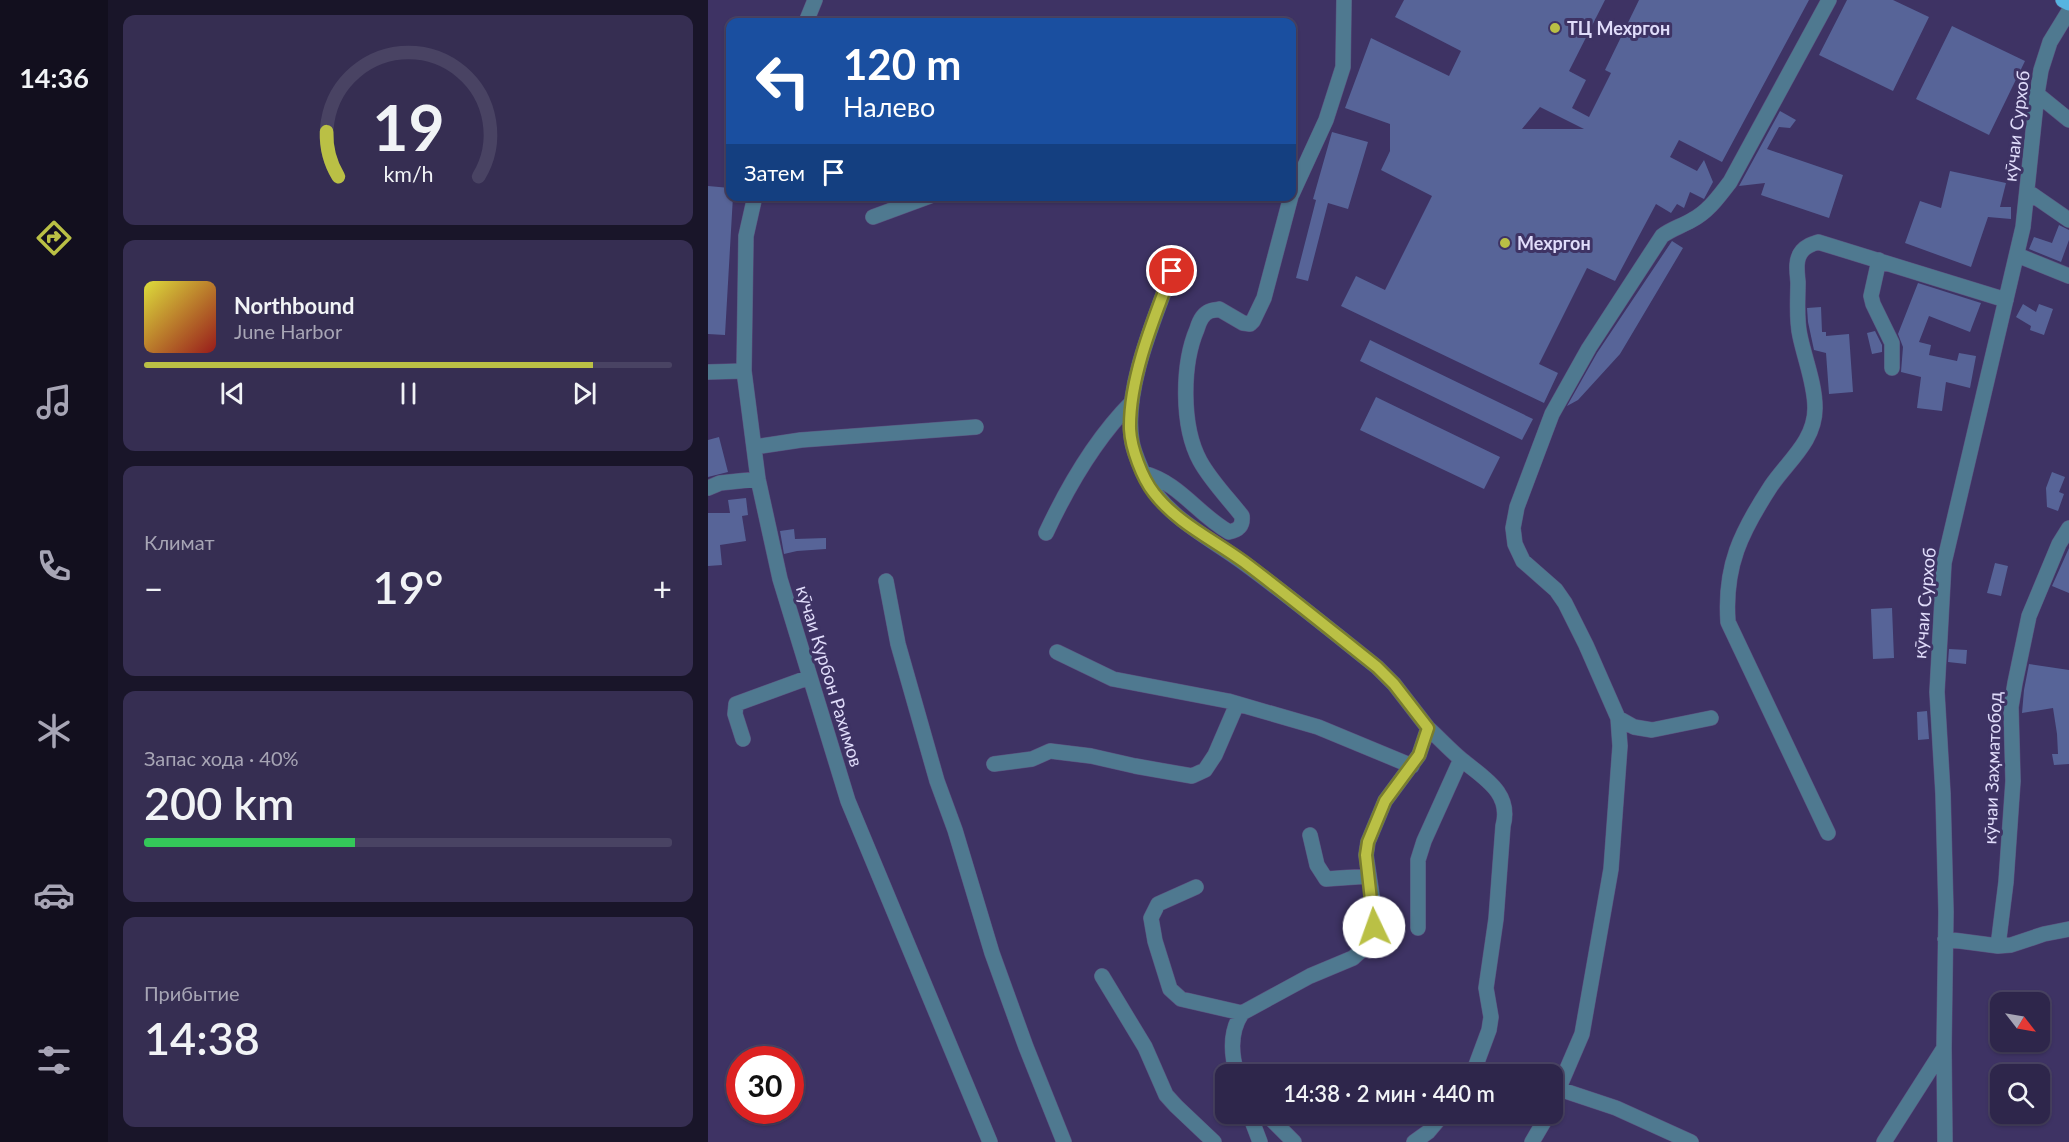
<!DOCTYPE html>
<html lang="ru">
<head>
<meta charset="utf-8">
<style>
	:root { --surface:#2e264b; --page:#362e52; --text:#f1f3f6; --muted:#a7a5b5; --line:#494363; --accent:#bac045 }
	body { margin:0; font-family:Lato,sans-serif; background:var(--page); color:var(--text); height:100vh; display:flex; flex-direction:column; font-size:22px; white-space:nowrap }
	* { box-sizing:border-box; margin:0 }
	p { font-size:20px; color:var(--muted) }
	.icon { flex:none; width:33px; height:33px; fill:none; stroke:currentColor; stroke-width:2; stroke-linecap:round; stroke-linejoin:round }
	.map { position:relative; flex:1; overflow:hidden }
	.panel { display:flex; flex-direction:column; gap:15px; padding:15px; background:#191529; width:600px }
	.panel>* { flex:none }
	.banner { position:absolute; left:18px; top:18px; width:570px; height:183px; border-radius:12px; box-shadow:0 2px 4px #0004,0 0 0 2px var(--line); background:#1a4fa0; color:#fff; overflow:hidden }
	.needle { width:39px; rotate:121deg }
	.fabs { position:absolute; left:1282px; top:992px; display:grid; gap:12px }
	.fabs a { display:grid; place-items:center; width:60px; height:60px; border-radius:12px; background:var(--surface); box-shadow:0 2px 4px #0004,0 0 0 2px var(--line); font-size:30px }
	.speed { position:absolute; left:18px; top:1046px; display:flex; gap:12px; font-size:30px; font-weight:700; text-align:center }
	.speed>* { display:grid; place-content:center; width:78px; height:78px; border-radius:50%; background:var(--surface); box-shadow:0 2px 4px #0004,0 0 0 2px var(--line); line-height:1 }
	.speed .limit { border:9px solid #d22; background:#fff; color:#111 }
	.pin { position:absolute; display:grid; place-items:center; width:51px; height:51px; color:#fff; margin:-26px; border:3px solid #fff; border-radius:50%; box-shadow:0 2px 6px #0007 }
	.me { position:absolute; width:66px; margin:-33px; rotate:357deg; stroke-linejoin:round; filter:drop-shadow(0 0 4px #0008) }
	.turn { display:flex; align-items:center; gap:21px; height:126px; padding:0 18px; font-size:27px }
	.turn .icon { width:78px; height:78px; stroke-width:2.5 }
	.turn b { display:block; font-size:42px; line-height:51px }
	.then { display:flex; align-items:center; height:57px; padding:0 18px; background:#0003; gap:12px; font-size:22px }
	.big { font-size:45px; font-weight:600; line-height:1.1 }
	.panel .widget { flex:1; display:flex; flex-direction:column; justify-content:center; gap:9px; min-width:0; padding:0 21px; border-radius:12px; background:var(--page) }
	.panel .dial { align-items:center; gap:0 }
	.dial svg { height:156px; overflow:visible; fill:none; stroke:var(--line); stroke-width:7; stroke-linecap:round; text-anchor:middle }
	.dial text { fill:var(--text); stroke:none }
	.song { display:flex; align-items:center; gap:18px }
	.cover { width:72px; height:72px; border-radius:9px; background:linear-gradient(135deg,hsl(60 70% 55%),hsl(0 70% 35%)) }
	.played { height:6px; border-radius:3px; background:linear-gradient(90deg,var(--accent) 85%,var(--line) 85%) }
	.keys { display:flex; justify-content:space-around; direction:ltr }
	.heat { display:flex; justify-content:space-between; align-items:center; font-size:33px; direction:ltr }
	.charge { height:9px; border-radius:4px; background:linear-gradient(90deg,#34c759 40%,var(--line) 0) }
	.trip { position:absolute; left:507px; top:1064px; width:348px; height:60px; border-radius:12px; background:var(--surface); box-shadow:0 2px 4px #0004,0 0 0 2px var(--line); font-weight:600; line-height:60px; text-align:center }
	main { display:flex; flex:1; min-height:0 }
	.tab-bar { display:flex; flex-direction:column; width:108px; justify-content:space-around; align-items:center; background:#120f1e; color:var(--muted) }
	.tab-bar .icon { width:42px; height:42px }
	.tab-bar .on { color:var(--accent) }
	.tab-bar b { font-size:27px; color:var(--text) }
	.map>svg:first-child { display:block }
	.building { fill:#576498; fill-rule:evenodd }
	.lines { fill:none; stroke-linecap:round; stroke-linejoin:round }
	.minor-casing { stroke:#5b517f; stroke-width:16 }
	.major-casing { stroke:#5b517f; stroke-width:16 }
	.minor { stroke:#4f7990; stroke-width:15 }
	.major { stroke:#56b4e1; stroke-width:15 }
	.route-casing { stroke:#797d2d; stroke-width:15 }
	.route { stroke:#bac045; stroke-width:10 }
	.poi-dot { fill:#bac045; stroke:#3e3364; stroke-width:2 }
	.labels { text-anchor:middle; dominant-baseline:central; stroke-width:6; stroke-linejoin:round; paint-order:stroke }
	.poi-label { font-size:18px; font-weight:bold; fill:#e0dcfa; stroke:#3e3364; text-anchor:start }
	.street-label { font-size:18px; fill:#e0dcfa; stroke:#3e3364 }
</style>
</head>
<body>
<main>
<nav class="tab-bar">
<b>14:36</b>
<svg class="icon on" aria-label="directions" viewBox="0 0 24 24"><path d="M12 3l9 9-9 9-9-9zM9 14v-3h6M13 9l2 2-2 2"/></svg>
<svg class="icon" aria-label="music" viewBox="0 0 24 24"><path d="M9 18V5l10-2v13"/><circle cx="6" cy="18" r="3"/><circle cx="16" cy="16" r="3"/></svg>
<svg class="icon" aria-label="phone" viewBox="0 0 24 24"><path d="M5 4h4l2 5-3 2q2 4 5 5l2-3 5 2v4C11 20 4 13 5 4z"/></svg>
<svg class="icon" aria-label="climate" viewBox="0 0 24 24"><path d="M12 3v18M4 7l16 10M4 17L20 7"/></svg>
<svg class="icon" aria-label="car" viewBox="0 0 24 24"><path d="M5 17H2v-5l4-1 3-4h7l3 4 3 1v5h-3M9 17h6M6 11h13"/><circle cx="7" cy="17" r="2"/><circle cx="17" cy="17" r="2"/></svg>
<svg class="icon" aria-label="filters" viewBox="0 0 24 24"><path d="M4 7h16M4 17h16"/><circle cx="9" cy="7" r="2"/><circle cx="15" cy="17" r="2"/></svg>
</nav>
<section class="panel">
<div class="widget dial"><svg viewBox="0 0 100 80">
<path d="M14 69A42 42 0 1 1 86 69"/>
<path d="M14 69A42 42 0 0 1 8 46" stroke="#bac045"/>
<text x="50" y="56" font-size="32" font-weight="700">19</text>
<text x="50" y="72" font-size="11">km/h</text>
</svg></div>
<div class="widget">
<div class="song"><i class="cover"></i><div><b>Northbound</b><p>June Harbor</p></div></div>
<div class="played"></div>
<div class="keys"><svg class="icon" aria-label="previous" viewBox="0 0 24 24"><path d="M18 5L8 12l10 7zM5 5v14"/></svg><svg class="icon" aria-label="pause" viewBox="0 0 24 24"><path d="M8 5v14M16 5v14"/></svg><svg class="icon" aria-label="next" viewBox="0 0 24 24"><path d="M6 5l10 7-10 7zM19 5v14"/></svg></div>
</div>
<div class="widget"><p>Климат</p>
<div class="heat"><a>−</a><b class="big">19°</b><a>+</a></div>
</div>
<div class="widget"><p>Запас хода · 40%</p><b class="big">200 km</b><div class="charge"></div></div>
<div class="widget"><p>Прибытие</p><b class="big">14:38</b></div>
</section>
<div class="map">
<svg width="1361" height="1142" viewBox="0 0 1361 1142">
	<rect width="100%" height="100%" fill="#3e3364"/>
	<path class="building" d="M 696,0 L 897,0 L 861,71 L 878,80 L 864,108 L 881,117 L 903,73 L 897,70 L 931,0 L 1101,0 L 1014,162 L 971,140 L 962,157 L 989,171 L 996,160 L 1005,182 L 997,197 L 996,199 L 982,192 L 976,208 L 969,204 L 963,213 L 948,204 L 907,281 L 879,268 L 831,364 L 850,373 L 836,403 L 633,306 L 648,276 L 677,290 L 724,196 L 673,170 L 682,151 L 682,124 L 637,108 L 663,38 L 741,76 L 753,51 L 687,17 ZM 832,107 L 876,129 L 814,129 Z
		M 1139,0 L 1185,0 L 1221,17 L 1185,91 L 1111,55 Z
		M 1244,26 L 1317,61 L 1281,135 L 1208,99 Z
		M 1072,111 L 1088,120 L 1082,128 L 1071,127 L 1059,149 L 1135,175 L 1121,218 L 1053,195 L 1057,183 L 1031,186 Z
		M 624,132 L 660,142 L 640,209 L 620,203 L 600,281 L 588,278 L 608,200 L 605,199 Z
		M 1242,171 L 1298,183 L 1292,207 L 1303,207 L 1303,219 L 1280,217 L 1263,267 L 1197,243 L 1212,201 L 1233,208 Z
		M 0,186 L 22,188 L 22,196 L 25,196 L 17,335 L 0,334 Z
		M 1351,225 L 1361,230 L 1361,240 L 1353,262 L 1321,249 L 1326,237 L 1344,243 Z
		M 964,241 L 975,248 L 912,354 L 870,400 L 859,406 L 889,353 Z
		M 1210,283 L 1273,303 L 1262,332 L 1221,316 L 1211,342 L 1223,345 L 1221,355 L 1249,361 L 1251,353 L 1268,356 L 1262,388 L 1238,382 L 1234,411 L 1209,408 L 1213,377 L 1193,372 L 1195,347 L 1190,334 Z
		M 1315,304 L 1328,312 L 1331,304 L 1345,309 L 1336,335 L 1322,330 L 1323,326 L 1308,317 Z
		M 1113,307 L 1114,332 L 1118,332 L 1118,336 L 1141,334 L 1145,392 L 1121,394 L 1118,353 L 1106,350 L 1100,322 L 1099,308 Z
		M 1167,331 L 1174,345 L 1174,352 L 1164,354 L 1159,333 Z
		M 662,340 L 825,419 L 814,440 L 652,361 Z
		M 668,397 L 792,457 L 776,489 L 652,430 Z
		M 11,437 L 20,472 L 0,477 L 0,440 Z
		M 1344,472 L 1357,477 L 1351,492 L 1356,494 L 1350,511 L 1339,507 L 1338,488 Z
		M 38,498 L 40,515 L 34,516 L 38,541 L 12,545 L 14,565 L 0,566 L 0,513 L 22,513 L 20,500 Z
		M 86,529 L 87,539 L 118,538 L 118,549 L 89,551 L 76,554 L 72,531 Z
		M 1361,548 L 1361,593 L 1344,586 Z
		M 1287,563 L 1300,566 L 1293,596 L 1279,593 Z
		M 1184,608 L 1186,658 L 1165,659 L 1163,609 Z
		M 1241,649 L 1259,650 L 1258,664 L 1240,662 Z
		M 1321,664 L 1361,670 L 1361,764 L 1346,765 L 1344,754 L 1350,754 L 1349,734 L 1345,708 L 1314,713 L 1316,690 Z
		M 1219,711 L 1221,739 L 1210,740 L 1209,712 Z"/>
	<g class="lines">
		<defs>
			<path id="minor" d="M 98,22 L 107,0
				M 1329,94 L 1361,120
				M 1319,191 L 1361,220
				M 584,194 L 618,120 L 635,67 L 636,0
				M 47,196 L 38,236 L 36,371 L 50,479 L 72,579 L 140,801 L 282,1142
				M 165,217 L 222,196
				M 1309,255 L 1361,276
				M 1171,260 L 1163,296 L 1165,304 L 1184,343 L 1184,368
				M 0,372 L 36,371
				M 46,447 L 93,440 L 268,427
				M 435,473 C 431,463 426,453 424,442 C 415,390 446,320 464,271
				M 0,488 L 12,483 L 50,479
				M 338,533 C 360,486 387,439 424,402
				M 178,581 L 190,644 L 229,781 L 247,830 L 284,953 L 318,1047 L 356,1142
				M 349,652 L 405,679 L 520,701 L 610,727 L 704,766
				M 910,718 L 926,727 L 944,730 L 1003,718
				M 720,728 C 731,738 742,750 754,760 C 776,778 804,793 795,826 L 788,919 L 778,988 L 783,1017 L 781,1030 L 768,1065 L 762,1074
				M 35,739 L 27,714 L 28,704 L 102,677
				M 286,764 L 324,759 L 342,751 L 383,756 L 427,766 L 484,776 L 497,770 L 507,755 L 529,704
				M 1120,833 L 1020,622 C 1016,566 1033,532 1063,486 C 1080,461 1107,441 1107,408 C 1107,384 1097,360 1092,336 C 1088,319 1090,299 1090,282 C 1089,272 1087,259 1094,251 C 1098,246 1104,244 1110,242 L 1298,300
				M 602,835 L 609,865 L 618,879 L 661,876
				M 488,887 L 450,904 L 443,918 L 447,941 L 462,989 L 473,999 L 534,1013
				M 710,928 L 710,860 L 716,841 L 753,759
				M 1237,939 L 1290,946 L 1303,945 L 1336,934 L 1361,929
				M 1290,946 L 1298,882 L 1305,781 L 1303,707 L 1307,683 L 1321,616 L 1351,544 L 1361,528
				M 394,976 L 437,1047 L 458,1095 L 468,1106 L 506,1142
				M 529,1074 C 523,1054 522,1031 534,1013 L 602,976 L 645,958 L 656,948 L 664,937 L 666,927 L 665,902 L 658,855 L 660,842 L 677,801 L 711,755 L 720,728 L 686,684 L 669,667 C 625,632 581,596 536,563 C 498,535 456,517 435,473 C 472,483 489,514 521,532 C 531,530 535,526 534,516 C 520,498 503,481 492,461 C 473,426 474,364 489,329 C 491,322 494,314 502,311 C 505,310 508,310 511,309 L 535,323 L 542,324 L 545,321 L 556,298 L 583,196
				M 851,1089 L 908,1108 L 983,1142
				M 844,1104 L 874,1034 L 903,869 L 912,746 L 910,718 L 878,645 L 857,603 L 848,590 L 815,561 L 807,544 L 805,528 L 809,507 L 844,414 L 881,348 L 954,236 C 963,229 974,226 984,220 C 1001,211 1011,196 1022,182 L 1121,0
				M 541,1113 L 552,1142
				M 557,1113 L 586,1142
				M 706,1142 L 720,1132 L 736,1113
				M 824,1142 L 841,1113
				M 1176,1142 L 1236,1048
				M 1237,1142 L 1236,1048 L 1238,912 L 1235,794 L 1229,692 L 1236,563 L 1315,227 L 1329,94 L 1333,70 L 1342,42 L 1361,11"/>
			<path id="major" d="M 1355,0 L 1361,3"/>
		</defs>
		<use href="#minor" class="minor-casing"/>
		<use href="#major" class="major-casing"/>
		<use href="#minor" class="minor"/>
		<use href="#major" class="major"/>
	</g>
	<g class="lines">
		<defs>
			<path id="route" d="M 464,271 C 446,318 421,378 422,429 C 423,448 434,478 446,493 C 469,523 506,540 536,562 C 581,596 625,632 669,667 L 686,684 L 720,728 L 711,755 L 677,801 L 660,842 L 658,855 L 666,927"/>
		</defs>
		<use href="#route" class="route-casing"/>
		<use href="#route" class="route"/>
	</g>
	<g class="poi-dot">
		<circle cx="847" cy="28" r="6"/>
		<circle cx="797" cy="243" r="6"/>
	</g>
	<g class="labels">
		<g class="poi-label">
			<text x="859" y="28">ТЦ Мехргон</text>
			<text x="809" y="243">Мехргон</text>
		</g>
		<g class="street-label">
			<text transform="translate(1308 126) rotate(-83)">кӯчаи Сурхоб</text>
			<text transform="translate(1216 603) rotate(-85)">кӯчаи Сурхоб</text>
			<text transform="translate(122 676) rotate(73)">кӯчаи Курбон Рахимов</text>
			<text transform="translate(1284 768) rotate(-88)">кӯчаи Заҳматобод</text>
		</g>
	</g>
</svg>
<div class="fabs">
<a><svg class="needle" viewBox="-14 -14 28 28"><path d="M0-13l5 13h-10z" fill="#e53935"/><path d="M0 13l5-13h-10z" fill="#a7a5b5"/></svg></a>
<a><svg class="icon" aria-label="search" viewBox="0 0 24 24"><circle cx="10" cy="10" r="6"/><path d="M15 15l6 6"/></svg></a>
</div>
<div class="speed"><div class="limit">30</div></div>
<div class="pin" style="left:464px;top:271px;background:#d93025"><svg class="icon" aria-label="arrive" viewBox="0 0 24 24"><path d="M6 21V4h12l-3 4 3 4H6"/></svg></div>
<svg class="me" style="left:666px;top:927px" viewBox="-20 -20 40 40"><circle r="19" fill="#fff"/><path d="M0-13L10 11 0 6-10 11z" fill="#bac045"/></svg>
<div class="trip">14:38 · 2 мин · 440 m</div>
<div class="banner">
<div class="turn"><svg class="icon" aria-label="left" viewBox="0 0 24 24"><path d="M17 20v-9H6M10 6l-5 5 5 5"/></svg><div><b>120 m</b>Налево</div></div>
<div class="then">Затем<svg class="icon" aria-label="arrive" viewBox="0 0 24 24"><path d="M6 21V4h12l-3 4 3 4H6"/></svg></div>
</div>
</div>
</main>
</body>
</html>
